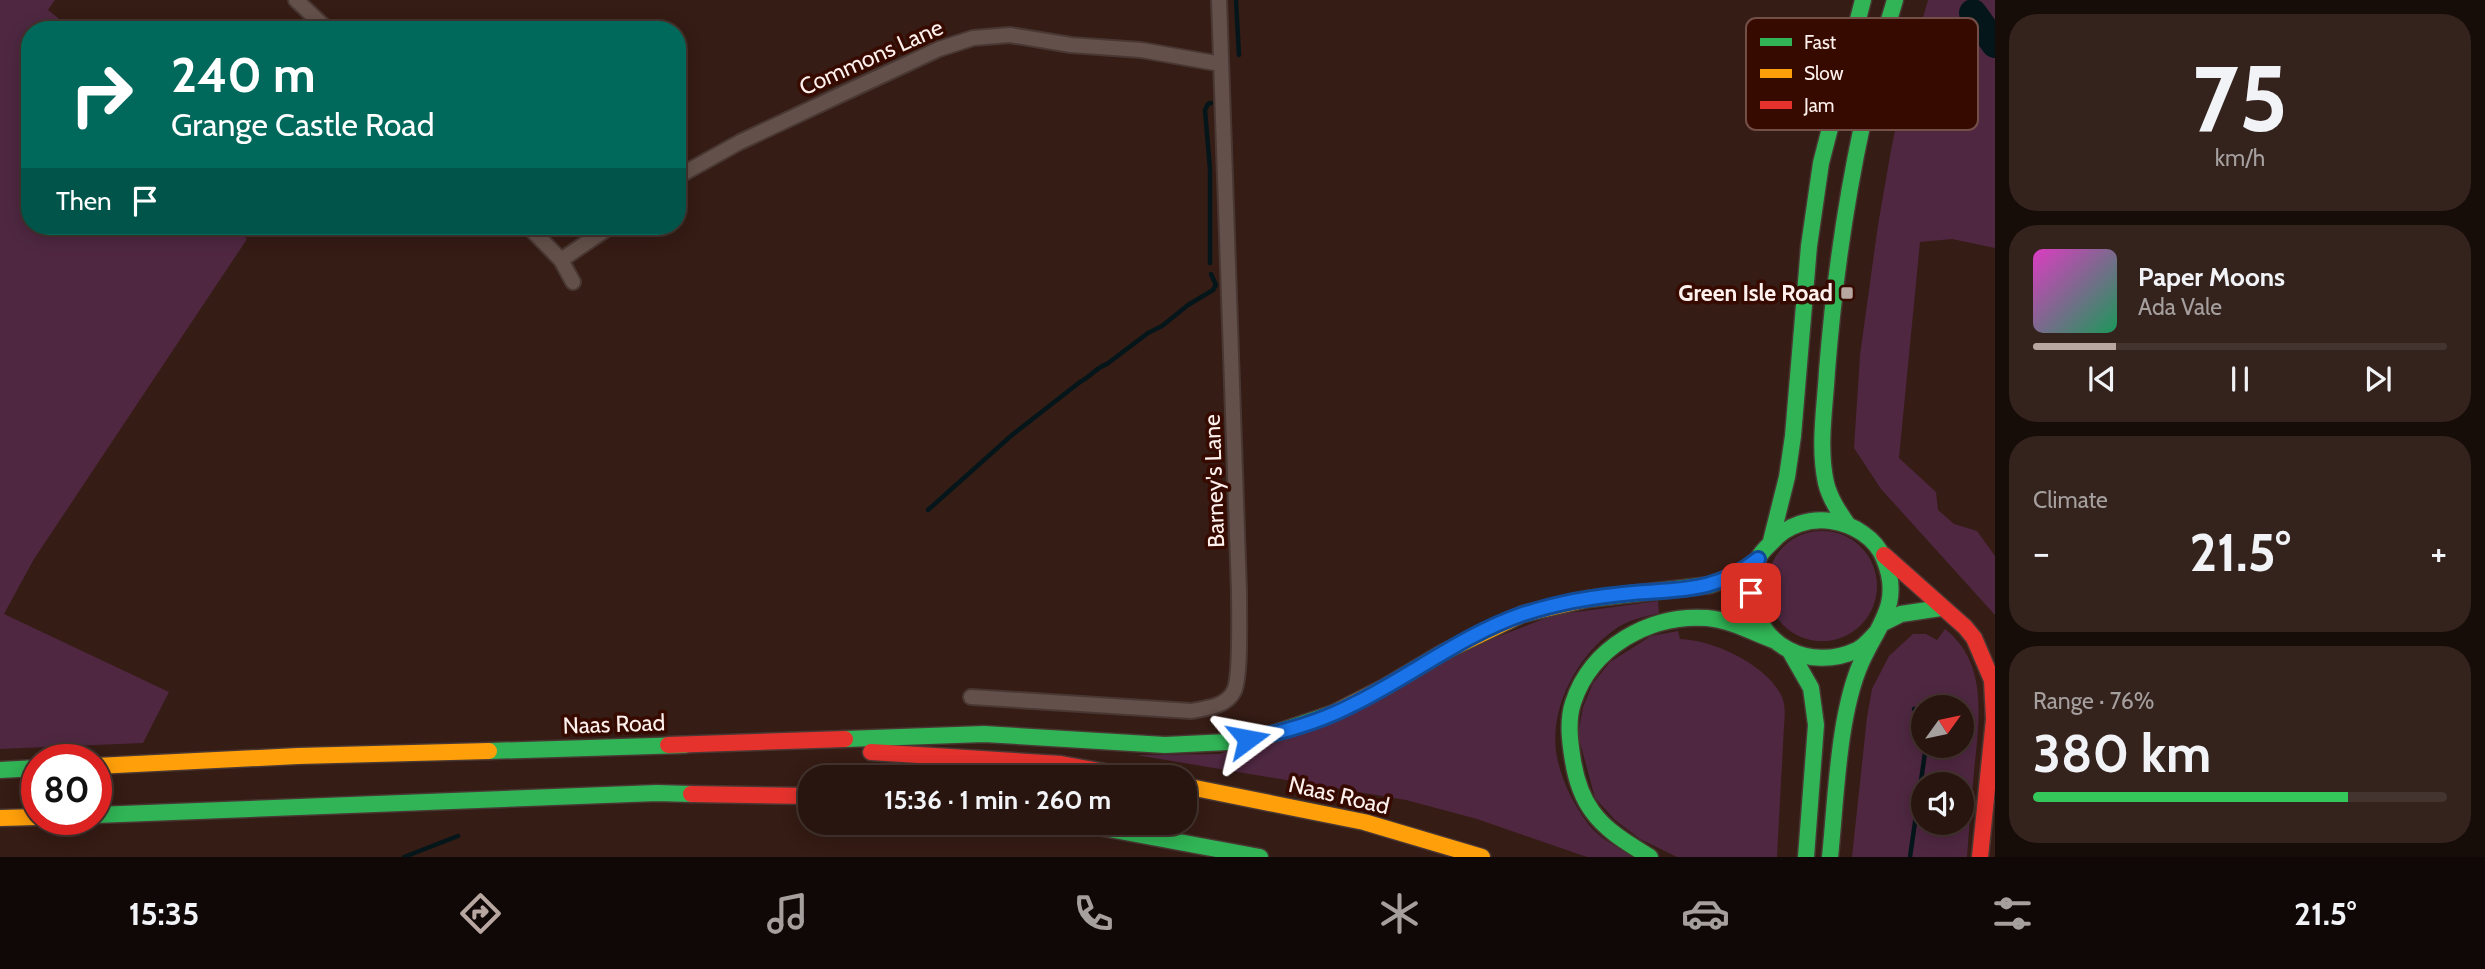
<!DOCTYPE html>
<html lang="en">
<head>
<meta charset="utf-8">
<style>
	:root { --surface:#28150f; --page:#34221d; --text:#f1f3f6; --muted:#a59f9e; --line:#44342f; --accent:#b8a6a1 }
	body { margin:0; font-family:Cabin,sans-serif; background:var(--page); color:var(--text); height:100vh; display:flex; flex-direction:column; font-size:26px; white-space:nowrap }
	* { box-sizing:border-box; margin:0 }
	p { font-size:23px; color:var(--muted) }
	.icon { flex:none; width:38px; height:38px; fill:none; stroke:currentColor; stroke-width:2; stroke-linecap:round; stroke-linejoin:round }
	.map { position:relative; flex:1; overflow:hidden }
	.panel { display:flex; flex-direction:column; gap:14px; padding:14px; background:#160c08; width:490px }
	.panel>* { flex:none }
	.guide { position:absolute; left:21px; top:21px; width:665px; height:214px; border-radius:28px; box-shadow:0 4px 18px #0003,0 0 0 2px var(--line); background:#00695c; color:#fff; overflow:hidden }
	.needle { width:46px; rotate:57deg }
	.controls { position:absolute; left:1911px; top:695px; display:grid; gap:14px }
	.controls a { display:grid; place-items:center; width:63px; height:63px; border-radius:50%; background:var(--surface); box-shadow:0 4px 18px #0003,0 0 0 2px var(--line); font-size:35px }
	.speed { position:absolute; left:21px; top:744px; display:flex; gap:14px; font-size:35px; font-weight:700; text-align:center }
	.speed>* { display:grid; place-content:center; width:91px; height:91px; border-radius:50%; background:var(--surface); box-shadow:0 4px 18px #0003,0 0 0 2px var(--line); line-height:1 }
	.speed .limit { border:10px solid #d22; background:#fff; color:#111 }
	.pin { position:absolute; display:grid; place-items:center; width:60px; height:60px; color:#fff; margin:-30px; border-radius:14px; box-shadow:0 4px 10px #0006 }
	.me { position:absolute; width:77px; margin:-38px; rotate:77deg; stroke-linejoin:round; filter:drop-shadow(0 0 5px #0008) }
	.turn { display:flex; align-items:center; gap:24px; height:147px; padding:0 35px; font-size:32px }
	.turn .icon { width:91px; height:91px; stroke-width:2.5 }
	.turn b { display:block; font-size:49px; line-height:60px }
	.then { display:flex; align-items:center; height:66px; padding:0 35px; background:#0003; gap:14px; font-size:26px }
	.big { font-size:52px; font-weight:700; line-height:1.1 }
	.panel .tile { flex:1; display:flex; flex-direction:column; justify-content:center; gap:10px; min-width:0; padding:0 24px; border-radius:28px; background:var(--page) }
	.panel .dial { align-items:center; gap:0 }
	.dial b { font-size:91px; line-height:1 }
	.song { display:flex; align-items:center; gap:21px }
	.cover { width:84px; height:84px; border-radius:10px; background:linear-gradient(135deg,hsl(310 70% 55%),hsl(150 70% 35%)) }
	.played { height:7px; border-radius:4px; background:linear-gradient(90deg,var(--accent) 20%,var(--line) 20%) }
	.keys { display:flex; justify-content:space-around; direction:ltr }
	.heat { display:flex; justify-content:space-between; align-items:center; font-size:38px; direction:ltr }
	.charge { height:10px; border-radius:5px; background:linear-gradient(90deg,#34c759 76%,var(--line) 0) }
	.trip { position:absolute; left:798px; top:765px; width:399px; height:70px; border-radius:28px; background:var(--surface); box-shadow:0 4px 18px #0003,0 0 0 2px var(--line); font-weight:700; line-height:70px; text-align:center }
	.tabs { display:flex; height:112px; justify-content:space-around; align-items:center; background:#100806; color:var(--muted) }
	.tabs .icon { width:49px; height:49px }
	.tabs .on { color:var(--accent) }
	.tabs b { font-size:32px; color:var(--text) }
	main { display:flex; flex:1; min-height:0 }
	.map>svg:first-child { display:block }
	.green { fill:#4f2741; fill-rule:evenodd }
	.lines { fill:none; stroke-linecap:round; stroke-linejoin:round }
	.stream { stroke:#05161b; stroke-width:4.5 }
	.river { stroke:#05161b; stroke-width:28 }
	.street-casing { stroke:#493733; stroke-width:18 }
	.fast-casing { stroke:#493733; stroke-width:19 }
	.slow-casing { stroke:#493733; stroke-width:19 }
	.jam-casing { stroke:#493733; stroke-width:19 }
	.street { stroke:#63504a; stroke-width:14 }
	.fast { stroke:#30b455; stroke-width:16 }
	.slow { stroke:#ff9f0a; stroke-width:16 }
	.jam { stroke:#e5322d; stroke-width:16 }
	.route-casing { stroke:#114b97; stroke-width:18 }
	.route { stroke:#1a73e8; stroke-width:12 }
	.poi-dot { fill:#b8a6a1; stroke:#370a00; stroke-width:2.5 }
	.labels { text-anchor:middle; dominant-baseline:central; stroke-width:7; stroke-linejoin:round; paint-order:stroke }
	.street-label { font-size:23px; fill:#fef1ed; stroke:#370a00 }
	.poi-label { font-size:23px; font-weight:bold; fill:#fef1ed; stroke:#370a00; text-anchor:end }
	.key { fill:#370a00; stroke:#734f47; stroke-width:2 }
	.key-label { font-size:19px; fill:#fef1ed }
</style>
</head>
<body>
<main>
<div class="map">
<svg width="1995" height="857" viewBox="0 0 1995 857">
	<rect width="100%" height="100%" fill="#351c14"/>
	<path class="green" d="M 0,0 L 55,0 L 48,10 L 73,30 L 30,30 L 30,226 L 231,226 L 247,239 L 34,559 L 4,614 L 169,692 L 143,743 L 0,749 Z
		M 1928,0 L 1995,0 L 1995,248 L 1952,239 L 1920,242 L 1899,458 L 1936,492 L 1938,510 L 1954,524 L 1977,531 L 1995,556 L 1995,615 L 1881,489 L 1854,448 L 1860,355 L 1878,225 L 1891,150 L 1907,74 Z
		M1767 586a55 55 0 1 1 110 0a55 55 0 1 1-110 0Z
		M 1658,601 L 1659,613 C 1644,617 1627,620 1614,630 C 1576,657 1548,710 1557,757 C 1562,782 1574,805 1589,825 C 1599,838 1619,848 1632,857 L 1587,857 L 1477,819 L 1406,800 L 1136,755 L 1220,754 L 1461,651 L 1554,615 Z
		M 1945,629 C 1989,663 1979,722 1974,771 C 1972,799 1969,828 1967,857 L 1852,857 L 1867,717 L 1872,689 L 1889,656 L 1913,634 L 1926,634 L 1937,640 ZM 1923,707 L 1962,707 L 1962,746 L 1923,746 ZM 1923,784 L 1962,784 L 1962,822 L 1923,822 Z
		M 1678,631 L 1680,639 C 1713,640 1763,663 1780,693 C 1786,703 1785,714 1784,726 L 1777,857 L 1677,857 L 1640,839 L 1615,820 L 1595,798 L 1578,735 L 1583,707 L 1593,683 L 1610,662 L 1651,636 Z"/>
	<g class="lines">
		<path class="stream" d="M 1236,0 L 1239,55
			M 1210,263 L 1210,169 L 1205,110 L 1208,104 L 1211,103
			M 928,510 L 1012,435 L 1080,382 C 1090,377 1097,367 1107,364 L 1148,333 L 1162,326 L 1188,305 L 1213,290 L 1216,285 L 1211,274
			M 1931,707 L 1931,706
			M 1914,709 L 1920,710 L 1923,724
			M 404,857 L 458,836
			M 1910,857 L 1926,746"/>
		<path class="river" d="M 1973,13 L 1995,44"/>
		<defs>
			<path id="street" d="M 296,0 L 328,30
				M 677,177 L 740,142 L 840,95 L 939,49 L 973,38 L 1010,35 L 1071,45 L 1141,50 L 1221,64
				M 528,226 L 561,260 L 611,226
				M 561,260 L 573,282
				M 971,697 L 1191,711 C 1206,708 1226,707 1234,691 C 1241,678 1239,610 1239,591 L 1219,0"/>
			<path id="fast" d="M 1848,525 C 1839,512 1830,499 1826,483 C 1818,446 1825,408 1827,371 C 1837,244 1857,122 1895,0
				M 1771,541 L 1787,477 L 1793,436 L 1809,246 L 1821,163 L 1863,0
				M 1588,599 L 1710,585 L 1739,574 L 1758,559
				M 1883,623 L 1901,614 L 1941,608
				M 1791,653 L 1811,688 L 1816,725 L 1806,857
				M 845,739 L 984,734 L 1165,745 L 1228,742 L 1269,735 L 1334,713
				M 489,751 L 685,745
				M 0,770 L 37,768
				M 96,815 L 657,793 L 691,794
				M 1071,822 L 1260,857
				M 1650,857 C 1629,844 1606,831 1592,811 C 1581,796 1576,779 1573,761 C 1570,743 1567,721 1573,703 C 1591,647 1650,614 1707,618 C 1730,620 1752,632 1773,640
				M 1830,857 C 1836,800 1838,715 1861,663 C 1877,626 1903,604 1884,559 C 1876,538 1853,524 1831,521 C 1810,518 1787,525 1773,541 C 1768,546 1762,551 1759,557 C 1752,567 1751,581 1752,593 C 1756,646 1810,672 1857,650 C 1865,646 1871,638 1877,632"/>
			<path id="slow" d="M 1334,713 L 1385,687 L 1444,652 L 1523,614 L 1588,599
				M 96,766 L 298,756 L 489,751
				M 1185,786 L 1364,822 L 1482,857
				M 0,818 L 37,817"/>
			<path id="jam" d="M 1884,555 L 1965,627 L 1974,638 L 1992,680 L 1994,719 L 1980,857
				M 668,745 L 845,739
				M 871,752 L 1061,764 L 1132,777
				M 691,794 L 810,796"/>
		</defs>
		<use href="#street" class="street-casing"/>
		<use href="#fast" class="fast-casing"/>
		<use href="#slow" class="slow-casing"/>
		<use href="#jam" class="jam-casing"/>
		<use href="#street" class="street"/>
		<use href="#fast" class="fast"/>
		<use href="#slow" class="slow"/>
		<use href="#jam" class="jam"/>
	</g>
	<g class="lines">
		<defs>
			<path id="route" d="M 1248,739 C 1284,732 1322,721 1354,704 C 1411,676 1462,635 1523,614 C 1557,603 1597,596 1633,593 C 1682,589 1716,592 1758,559 L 1752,576 L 1751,593"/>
		</defs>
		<use href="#route" class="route-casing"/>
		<use href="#route" class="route"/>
	</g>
	<rect class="poi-dot" x="1840" y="286" width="14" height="14" rx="3.5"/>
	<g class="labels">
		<g class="street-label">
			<text transform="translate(871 57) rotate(-24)">Commons Lane</text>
			<text transform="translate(1214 481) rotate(-92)">Barney's Lane</text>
			<text transform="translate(614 724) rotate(-2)">Naas Road</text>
			<text transform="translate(1339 795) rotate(13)">Naas Road</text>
		</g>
		<g class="poi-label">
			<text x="1833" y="293">Green Isle Road</text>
		</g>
	</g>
	<rect x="1746" y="18" width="232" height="112" rx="10" class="key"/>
	<rect x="1760" y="38" width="32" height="8" fill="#30b455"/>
	<rect x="1760" y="69" width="32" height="9" fill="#ff9f0a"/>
	<rect x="1760" y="101" width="32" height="8" fill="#e5322d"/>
	<g class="key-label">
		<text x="1804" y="49">Fast</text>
		<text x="1804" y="80">Slow</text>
		<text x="1804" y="112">Jam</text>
	</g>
</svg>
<div class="controls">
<a><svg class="needle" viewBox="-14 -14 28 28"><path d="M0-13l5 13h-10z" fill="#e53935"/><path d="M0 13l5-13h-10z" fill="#a59f9e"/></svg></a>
<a><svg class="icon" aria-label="sound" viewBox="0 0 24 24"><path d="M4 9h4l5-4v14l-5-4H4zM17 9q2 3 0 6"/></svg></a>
</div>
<div class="speed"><div class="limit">80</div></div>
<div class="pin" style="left:1751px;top:593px;background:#d93025"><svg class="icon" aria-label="arrive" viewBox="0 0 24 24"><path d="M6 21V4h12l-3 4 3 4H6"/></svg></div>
<svg class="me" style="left:1248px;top:739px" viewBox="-20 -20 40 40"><path d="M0-17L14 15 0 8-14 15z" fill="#1a73e8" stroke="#fff" stroke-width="4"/></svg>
<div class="trip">15:36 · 1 min · 260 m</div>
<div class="guide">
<div class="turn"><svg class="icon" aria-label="right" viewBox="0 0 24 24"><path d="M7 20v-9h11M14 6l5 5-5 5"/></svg><div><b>240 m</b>Grange Castle Road</div></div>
<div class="then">Then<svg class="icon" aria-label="arrive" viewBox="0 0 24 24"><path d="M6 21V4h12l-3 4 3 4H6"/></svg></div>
</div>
</div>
<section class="panel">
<div class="tile dial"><b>75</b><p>km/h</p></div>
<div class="tile">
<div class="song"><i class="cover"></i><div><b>Paper Moons</b><p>Ada Vale</p></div></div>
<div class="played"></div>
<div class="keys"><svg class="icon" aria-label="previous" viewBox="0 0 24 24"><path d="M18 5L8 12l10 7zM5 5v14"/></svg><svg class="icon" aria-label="pause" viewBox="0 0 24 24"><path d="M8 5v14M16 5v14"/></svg><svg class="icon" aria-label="next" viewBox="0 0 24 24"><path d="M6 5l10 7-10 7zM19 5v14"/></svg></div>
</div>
<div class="tile"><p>Climate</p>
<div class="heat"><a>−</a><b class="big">21.5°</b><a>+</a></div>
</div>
<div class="tile"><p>Range · 76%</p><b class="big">380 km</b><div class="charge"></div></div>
</section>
</main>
<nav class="tabs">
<b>15:35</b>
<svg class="icon on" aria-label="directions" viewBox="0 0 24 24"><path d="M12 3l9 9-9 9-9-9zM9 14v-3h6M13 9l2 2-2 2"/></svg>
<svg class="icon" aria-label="music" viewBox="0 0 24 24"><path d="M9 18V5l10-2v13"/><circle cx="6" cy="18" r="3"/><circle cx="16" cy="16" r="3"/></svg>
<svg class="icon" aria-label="phone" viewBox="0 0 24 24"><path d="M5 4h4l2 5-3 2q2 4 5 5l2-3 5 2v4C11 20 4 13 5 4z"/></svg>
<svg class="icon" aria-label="climate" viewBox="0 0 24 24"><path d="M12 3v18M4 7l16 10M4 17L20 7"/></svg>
<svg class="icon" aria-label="car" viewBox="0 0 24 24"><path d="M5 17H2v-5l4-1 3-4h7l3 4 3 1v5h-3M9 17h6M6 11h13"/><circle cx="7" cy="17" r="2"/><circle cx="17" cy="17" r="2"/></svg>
<svg class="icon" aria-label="filters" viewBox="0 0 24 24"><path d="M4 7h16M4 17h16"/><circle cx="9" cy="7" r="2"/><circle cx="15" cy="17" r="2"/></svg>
<b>21.5°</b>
</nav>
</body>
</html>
